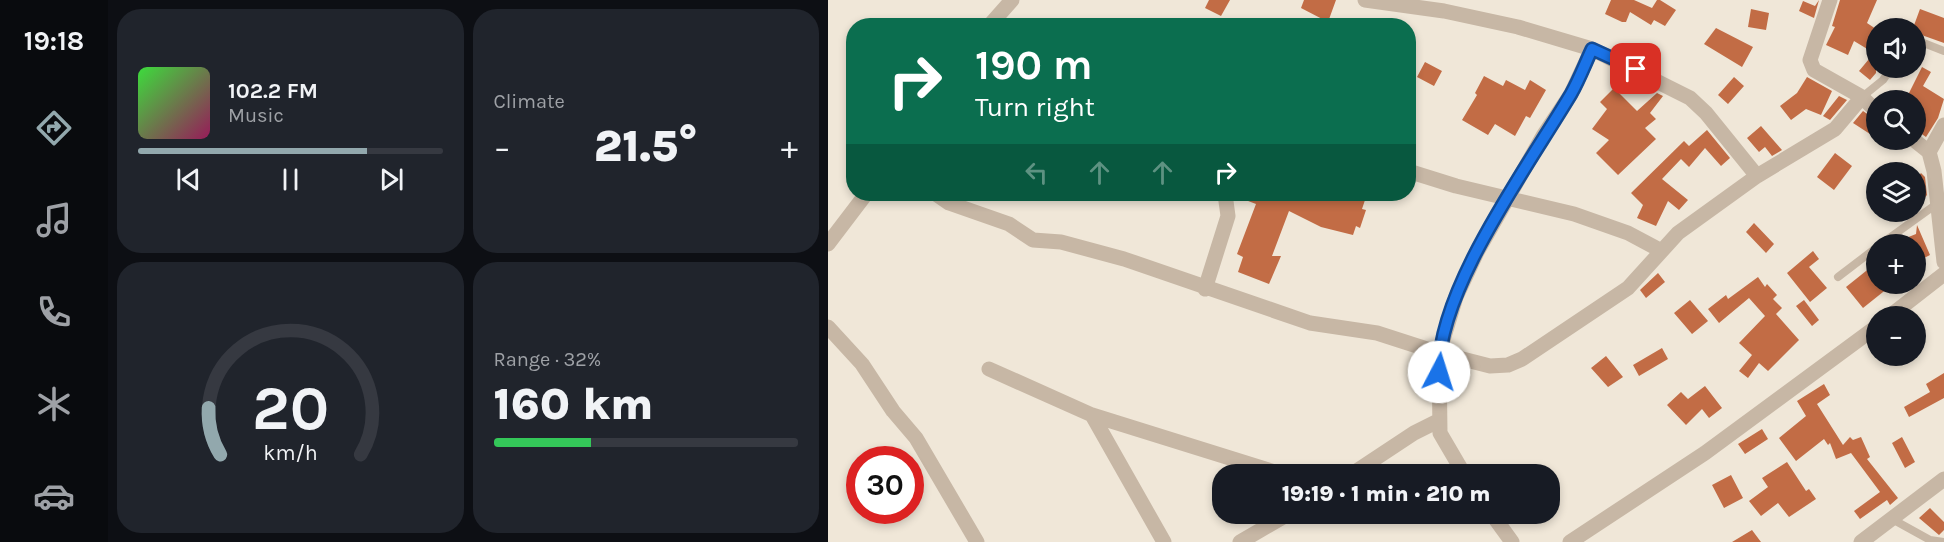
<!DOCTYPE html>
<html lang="en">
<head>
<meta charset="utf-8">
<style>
	:root { --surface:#171b24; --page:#20242c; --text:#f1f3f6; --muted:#9ea1a6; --line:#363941; --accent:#92a8ad }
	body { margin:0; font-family:Karla,sans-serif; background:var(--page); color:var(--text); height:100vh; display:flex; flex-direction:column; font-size:22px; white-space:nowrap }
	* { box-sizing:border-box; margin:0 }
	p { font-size:20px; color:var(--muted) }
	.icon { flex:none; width:33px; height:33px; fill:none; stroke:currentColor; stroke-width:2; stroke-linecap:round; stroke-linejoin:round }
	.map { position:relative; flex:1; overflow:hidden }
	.details { display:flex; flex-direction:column; gap:9px; padding:9px; background:#0d0f14; width:720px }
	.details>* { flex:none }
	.top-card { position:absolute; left:18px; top:18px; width:570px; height:183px; border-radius:24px; box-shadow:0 3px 9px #0003; background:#0b6e4f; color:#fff; overflow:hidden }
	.fabs { position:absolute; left:1038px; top:18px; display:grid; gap:12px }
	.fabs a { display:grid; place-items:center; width:60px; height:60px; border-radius:50%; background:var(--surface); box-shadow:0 3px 9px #0003; font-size:30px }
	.speed { position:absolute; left:18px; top:446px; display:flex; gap:12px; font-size:30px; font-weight:700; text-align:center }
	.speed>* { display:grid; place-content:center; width:78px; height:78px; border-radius:50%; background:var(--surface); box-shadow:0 3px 9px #0003; line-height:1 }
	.speed .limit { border:9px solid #d22; background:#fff; color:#111 }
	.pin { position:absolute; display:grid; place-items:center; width:51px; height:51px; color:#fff; margin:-26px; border-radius:12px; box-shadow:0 3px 9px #0006 }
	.me { position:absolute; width:66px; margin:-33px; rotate:5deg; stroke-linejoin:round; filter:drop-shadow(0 0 4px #0008) }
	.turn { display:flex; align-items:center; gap:21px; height:126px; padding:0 30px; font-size:27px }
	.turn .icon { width:78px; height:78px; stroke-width:2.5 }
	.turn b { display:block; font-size:42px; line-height:51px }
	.lanes { display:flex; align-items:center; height:57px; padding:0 30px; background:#0003; justify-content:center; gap:30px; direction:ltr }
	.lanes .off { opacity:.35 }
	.big { font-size:45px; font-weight:800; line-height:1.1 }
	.details .tile { flex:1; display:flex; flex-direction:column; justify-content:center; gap:9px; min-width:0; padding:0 21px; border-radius:24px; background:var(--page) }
	.details .dial { align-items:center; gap:0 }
	.dial svg { height:156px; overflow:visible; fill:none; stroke:var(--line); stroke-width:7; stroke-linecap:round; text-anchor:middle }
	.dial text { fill:var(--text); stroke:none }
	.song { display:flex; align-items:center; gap:18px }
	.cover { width:72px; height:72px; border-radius:9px; background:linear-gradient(135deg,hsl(120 70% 55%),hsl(330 70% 35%)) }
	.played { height:6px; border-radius:3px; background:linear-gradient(90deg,var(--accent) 75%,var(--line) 75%) }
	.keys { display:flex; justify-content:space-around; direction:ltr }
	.heat { display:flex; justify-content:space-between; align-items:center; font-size:33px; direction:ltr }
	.charge { height:9px; border-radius:4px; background:linear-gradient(90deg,#34c759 32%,var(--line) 0) }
	.details .tiles { flex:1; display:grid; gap:9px; grid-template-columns:repeat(2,1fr) }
	.trip { position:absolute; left:384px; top:464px; width:348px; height:60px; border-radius:24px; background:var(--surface); box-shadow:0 3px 9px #0003; font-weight:800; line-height:60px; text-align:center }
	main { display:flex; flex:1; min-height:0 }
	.dock { display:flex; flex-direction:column; width:108px; justify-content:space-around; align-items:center; background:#090b0e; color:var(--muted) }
	.dock .icon { width:42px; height:42px }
	.dock .on { color:var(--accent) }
	.dock b { font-size:27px; color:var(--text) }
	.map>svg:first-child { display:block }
	.building { fill:#c26c45 }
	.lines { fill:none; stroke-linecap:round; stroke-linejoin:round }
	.lane { stroke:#c7b7a5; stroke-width:8 }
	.street { stroke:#c7b7a5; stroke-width:15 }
	.route-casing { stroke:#114b97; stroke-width:15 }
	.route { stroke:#1a73e8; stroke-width:10 }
</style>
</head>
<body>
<main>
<nav class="dock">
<b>19:18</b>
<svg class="icon on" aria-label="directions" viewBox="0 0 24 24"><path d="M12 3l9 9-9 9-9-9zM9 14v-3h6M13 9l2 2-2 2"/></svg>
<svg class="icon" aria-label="music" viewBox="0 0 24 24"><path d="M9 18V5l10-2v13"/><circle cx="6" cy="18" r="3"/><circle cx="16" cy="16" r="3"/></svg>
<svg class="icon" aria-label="phone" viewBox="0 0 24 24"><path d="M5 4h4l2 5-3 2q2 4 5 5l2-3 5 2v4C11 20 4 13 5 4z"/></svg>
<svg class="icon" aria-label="climate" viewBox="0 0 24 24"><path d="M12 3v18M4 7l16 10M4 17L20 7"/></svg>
<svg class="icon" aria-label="car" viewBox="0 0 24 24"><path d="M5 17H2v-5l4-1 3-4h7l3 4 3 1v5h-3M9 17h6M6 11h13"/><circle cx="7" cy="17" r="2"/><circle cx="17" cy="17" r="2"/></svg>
</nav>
<section class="details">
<div class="tiles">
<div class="tile">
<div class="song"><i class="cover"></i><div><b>102.2 FM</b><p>Music</p></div></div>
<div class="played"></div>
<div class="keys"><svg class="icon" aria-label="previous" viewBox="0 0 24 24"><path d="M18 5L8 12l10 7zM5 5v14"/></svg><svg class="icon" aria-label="pause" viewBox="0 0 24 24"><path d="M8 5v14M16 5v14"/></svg><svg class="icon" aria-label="next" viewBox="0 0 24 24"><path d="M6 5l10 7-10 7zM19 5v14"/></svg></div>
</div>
<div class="tile"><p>Climate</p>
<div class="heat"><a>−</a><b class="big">21.5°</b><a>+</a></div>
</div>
<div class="tile dial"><svg viewBox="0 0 100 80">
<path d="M14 69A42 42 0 1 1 86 69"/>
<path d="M14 69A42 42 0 0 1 8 45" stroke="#92a8ad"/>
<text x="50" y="56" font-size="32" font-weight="700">20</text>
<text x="50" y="72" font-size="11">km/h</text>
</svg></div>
<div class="tile"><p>Range · 32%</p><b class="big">160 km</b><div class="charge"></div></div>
</div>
</section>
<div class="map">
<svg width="1116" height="542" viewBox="0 0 1116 542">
	<rect width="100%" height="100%" fill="#f0e7d8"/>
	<path class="building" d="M 381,0 L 402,0 L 393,16 L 377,8 Z
		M 476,0 L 508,0 L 500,22 L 473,8 Z
		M 783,0 L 806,0 L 824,8 L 829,0 L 832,0 L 848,10 L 837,26 L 826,20 L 823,25 L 802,12 L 798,22 L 794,22 L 777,14 Z
		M 991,0 L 986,18 L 971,11 L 975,1 L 987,6 Z
		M 1012,0 L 1049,0 L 1039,23 L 1048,29 L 1048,73 L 1042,80 L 1031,71 L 1046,53 L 1026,41 L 1020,55 L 998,45 L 1007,27 L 1004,26 Z
		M 923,9 L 941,13 L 938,30 L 920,27 Z
		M 1092,9 L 1116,18 L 1116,43 L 1088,33 L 1088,28 L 1085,28 Z
		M 888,28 L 925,47 L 914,67 L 876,44 Z
		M 597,62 L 614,71 L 606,86 L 589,77 Z
		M 1094,67 L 1103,72 L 1095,86 L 1116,99 L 1110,118 L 1098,137 L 1088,130 L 1088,100 L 1080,95 Z
		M 656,76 L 675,86 L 678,80 L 697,90 L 702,80 L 718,90 L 702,118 L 698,116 L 687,136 L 667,124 L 660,135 L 634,120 L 649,95 L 647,93 Z
		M 906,77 L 916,86 L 900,104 L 890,95 Z
		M 979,77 L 1004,91 L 993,115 L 978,109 L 963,120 L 952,106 L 969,93 Z
		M 786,88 L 809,111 L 829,93 L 835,96 L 822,113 L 828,119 L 817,128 L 828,139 L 790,175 L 768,153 L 781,140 L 764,129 L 779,109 L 772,102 Z
		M 1011,96 L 1019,100 L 1002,120 L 995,116 Z
		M 1035,111 L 1048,120 L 1042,134 L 1025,123 Z
		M 933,126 L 954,150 L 944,156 L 937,147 L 931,152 L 919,138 Z
		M 879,130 L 902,158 L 893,166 L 877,148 L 861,167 L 853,159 L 834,179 L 860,200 L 851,210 L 840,201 L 828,226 L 809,218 L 815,205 L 803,193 L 856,141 L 861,146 Z
		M 1007,153 L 1024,166 L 1006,190 L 989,177 Z
		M 1093,173 L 1097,177 L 1099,195 L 1088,208 L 1088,179 Z
		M 407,194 L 539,194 L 534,209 L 538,210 L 532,228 L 528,226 L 525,235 L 493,227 L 461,211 L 444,256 L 453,256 L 441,284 L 410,272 L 415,257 L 409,254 L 428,204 L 407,196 Z
		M 926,223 L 946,244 L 938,253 L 918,232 Z
		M 1089,225 L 1102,255 L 1088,262 L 1088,244 L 1063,244 L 1088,234 Z
		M 985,251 L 991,259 L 981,267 L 999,288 L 982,302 L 959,273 Z
		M 1043,267 L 1048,273 L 1048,284 L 1065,284 L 1035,308 L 1018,287 Z
		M 830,273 L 837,282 L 818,298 L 812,290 Z
		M 930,277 L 937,287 L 939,284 L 949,295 L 945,299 L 954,308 L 948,314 L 971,340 L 940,371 L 931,363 L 920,378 L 911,371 L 924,355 L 911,343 L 937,316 L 921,298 L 891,323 L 880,309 L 898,295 L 900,299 Z
		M 862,300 L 880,321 L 864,334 L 846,313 Z
		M 976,300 L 991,320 L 984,326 L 968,306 Z
		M 834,348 L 840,359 L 811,376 L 805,365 Z
		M 778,356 L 795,377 L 780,387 L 763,368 Z
		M 1116,373 L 1116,398 L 1081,417 L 1076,407 L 1102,392 L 1098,384 Z
		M 996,384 L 1002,395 L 989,404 L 1015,445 L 1022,437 L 1025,440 L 1033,437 L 1042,457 L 1039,459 L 1070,498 L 1062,505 L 1059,500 L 1032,519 L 1026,511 L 1052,492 L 1023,453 L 1008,459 L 1002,443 L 1000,445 L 996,439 L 968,461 L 951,438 L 978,416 L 969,401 Z
		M 877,386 L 894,408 L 881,418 L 874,409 L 858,425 L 839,405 L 853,392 L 860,399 Z
		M 934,429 L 940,439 L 917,454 L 910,444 Z
		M 1074,437 L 1087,462 L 1077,468 L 1064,443 Z
		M 959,462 L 978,491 L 981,489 L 988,499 L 961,517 L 950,503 L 933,516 L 921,501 L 940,487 L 934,478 Z
		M 903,475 L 915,498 L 896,508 L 884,485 Z
		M 1102,508 L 1116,522 L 1116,530 L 1111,535 L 1091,518 Z
		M 924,530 L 933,542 L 904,542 Z"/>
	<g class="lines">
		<path class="lane" d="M 1088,40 L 1116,51
			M 1034,97 L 1055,80 L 1063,68
			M 1053,244 L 1110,203
			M 1010,277 L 1048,248
			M 1064,519 L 1102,540 L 1116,542"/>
		<path class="street" d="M 537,0 L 616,11 L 690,27 L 764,49 L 862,98 L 878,113 L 929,176
			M 1002,0 L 982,60 L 986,70 L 1034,97 L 1048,111
			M 161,26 L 184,0
			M 1086,140 L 1101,152 L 1106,171 L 1116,262
			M 1101,152 L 1116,125
			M 580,171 L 628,186 L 746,214 L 800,233 L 832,250
			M 108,194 L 121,203 L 181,224 L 205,240 L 233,242 L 296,259 L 482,323 L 549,333 L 611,353 L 662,366 L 680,365 L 694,359 L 800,288 L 850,233 L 929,176 L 1007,129 L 1034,97
			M 0,244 L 38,194
			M 377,289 L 400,216 L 397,194
			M 1062,316 L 1116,274
			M 0,327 L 34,364 L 65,411 L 88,438 L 149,542
			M 161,369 L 264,415 L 453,474
			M 264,415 L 336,542
			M 524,474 L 586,433 L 610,421
			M 636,474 L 612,433 L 611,353 L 628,297 L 649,252 L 715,136 L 743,94 L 764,49
			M 663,513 L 684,542
			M 412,542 L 462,513
			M 742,542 L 877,453 L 1048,327
			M 1033,542 L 1116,479"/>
	</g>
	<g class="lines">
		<defs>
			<path id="route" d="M 611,372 C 609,290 701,165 743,94 C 751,80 757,64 764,49 L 808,69"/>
		</defs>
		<use href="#route" class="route-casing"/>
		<use href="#route" class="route"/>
	</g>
</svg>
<div class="fabs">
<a><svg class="icon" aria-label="sound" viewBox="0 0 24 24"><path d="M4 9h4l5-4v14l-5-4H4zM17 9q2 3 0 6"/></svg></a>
<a><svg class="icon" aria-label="search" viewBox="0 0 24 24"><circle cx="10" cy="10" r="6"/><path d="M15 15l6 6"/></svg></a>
<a><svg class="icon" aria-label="layers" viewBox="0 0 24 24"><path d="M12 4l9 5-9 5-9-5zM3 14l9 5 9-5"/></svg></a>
<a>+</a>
<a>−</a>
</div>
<div class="speed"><div class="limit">30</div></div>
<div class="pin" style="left:808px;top:69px;background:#d93025"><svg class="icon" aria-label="arrive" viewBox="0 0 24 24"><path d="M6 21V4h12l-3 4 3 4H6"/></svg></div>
<svg class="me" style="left:611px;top:372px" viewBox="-20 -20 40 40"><circle r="19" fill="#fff"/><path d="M0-13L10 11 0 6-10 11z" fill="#1a73e8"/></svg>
<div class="trip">19:19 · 1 min · 210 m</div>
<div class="top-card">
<div class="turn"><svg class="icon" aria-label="right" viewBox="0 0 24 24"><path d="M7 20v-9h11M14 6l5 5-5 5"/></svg><div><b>190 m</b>Turn right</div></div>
<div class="lanes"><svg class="icon off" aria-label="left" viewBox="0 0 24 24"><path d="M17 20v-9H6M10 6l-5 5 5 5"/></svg><svg class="icon off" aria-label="ahead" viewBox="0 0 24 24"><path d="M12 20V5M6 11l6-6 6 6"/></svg><svg class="icon off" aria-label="ahead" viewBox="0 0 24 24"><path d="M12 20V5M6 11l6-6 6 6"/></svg><svg class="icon" aria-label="right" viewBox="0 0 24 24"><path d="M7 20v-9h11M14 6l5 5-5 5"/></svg></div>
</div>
</div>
</main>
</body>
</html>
